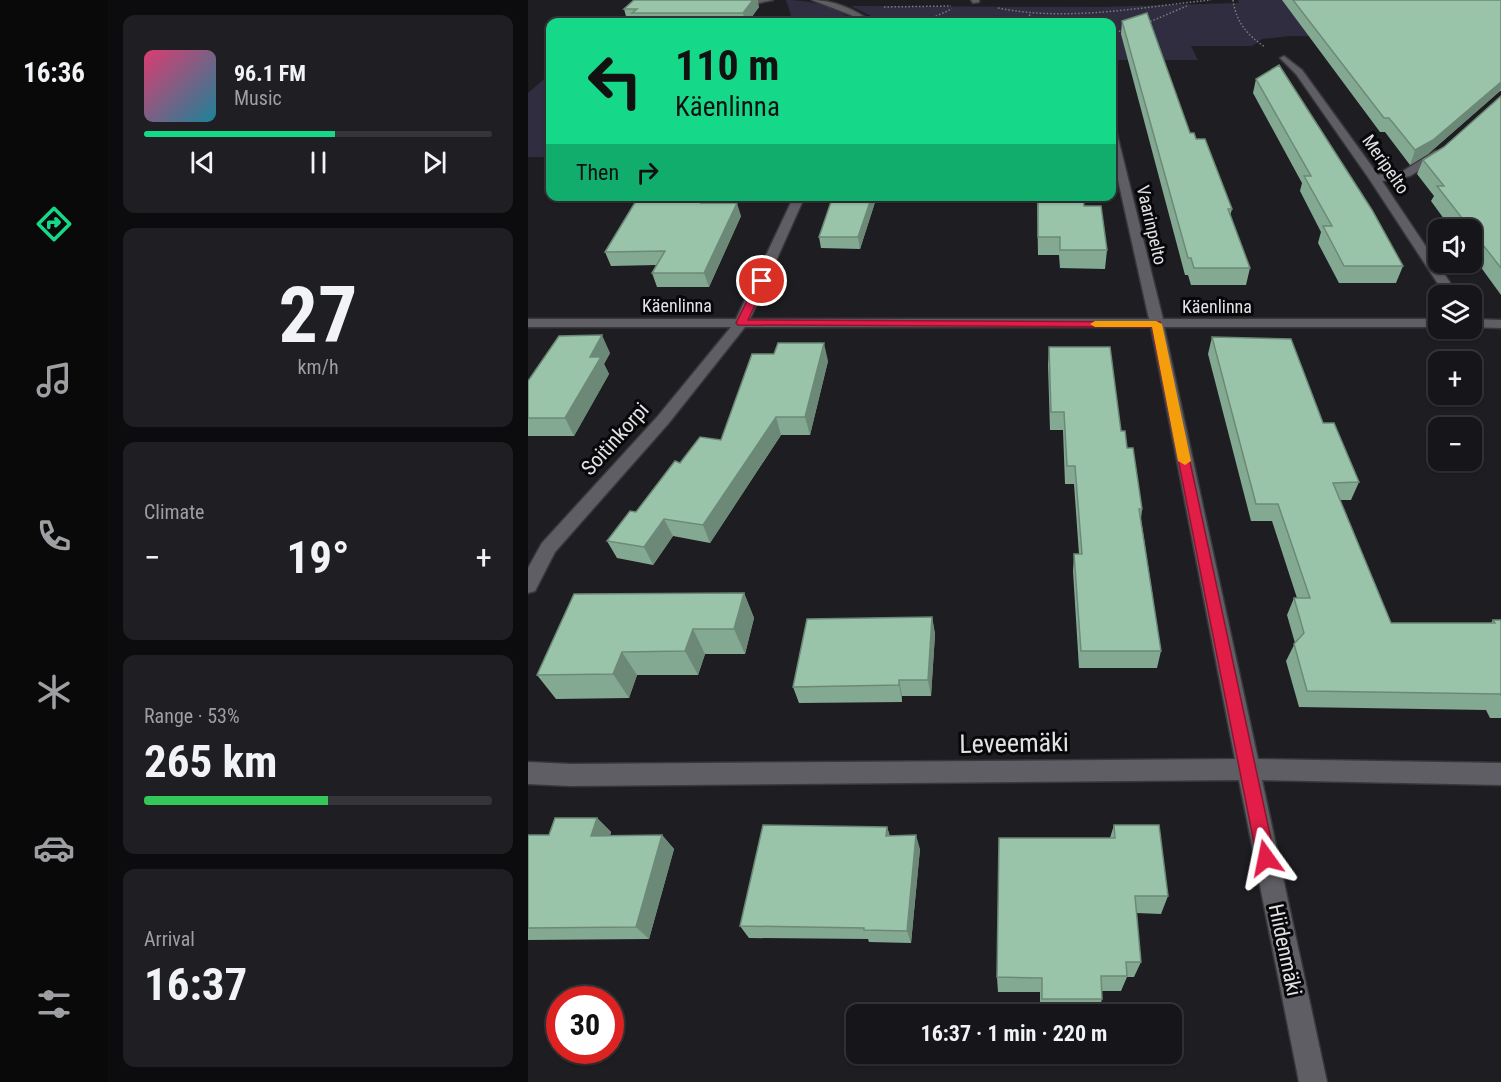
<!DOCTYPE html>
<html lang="en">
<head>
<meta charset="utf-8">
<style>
	:root { --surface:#16161a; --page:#1f1f23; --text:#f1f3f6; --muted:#9e9fa2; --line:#353539; --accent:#15d989 }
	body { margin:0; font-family:"Roboto Condensed",sans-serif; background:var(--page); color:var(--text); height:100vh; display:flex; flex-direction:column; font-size:22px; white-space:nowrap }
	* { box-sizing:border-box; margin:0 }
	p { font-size:20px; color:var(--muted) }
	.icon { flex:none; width:33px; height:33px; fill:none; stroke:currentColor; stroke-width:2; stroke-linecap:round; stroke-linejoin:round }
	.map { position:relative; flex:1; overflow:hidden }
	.details { display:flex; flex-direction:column; gap:15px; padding:15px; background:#0c0c0e; width:420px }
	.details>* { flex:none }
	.banner { position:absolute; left:18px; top:18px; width:570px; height:183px; border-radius:12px; box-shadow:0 2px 4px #0004,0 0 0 2px var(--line); background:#15d989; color:#111; overflow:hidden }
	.controls { position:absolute; left:900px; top:219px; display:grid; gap:12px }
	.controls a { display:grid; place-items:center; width:54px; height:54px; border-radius:12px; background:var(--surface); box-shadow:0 2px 4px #0004,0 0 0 2px var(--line); font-size:30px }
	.speed { position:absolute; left:18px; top:986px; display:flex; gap:12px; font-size:30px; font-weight:700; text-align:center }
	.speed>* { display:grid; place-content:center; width:78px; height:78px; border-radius:50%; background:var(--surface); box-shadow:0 2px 4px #0004,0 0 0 2px var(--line); line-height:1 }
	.speed .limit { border:9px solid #d22; background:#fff; color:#111 }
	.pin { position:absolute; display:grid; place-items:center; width:51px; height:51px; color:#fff; margin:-26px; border:3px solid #fff; border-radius:50%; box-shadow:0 2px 6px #0007 }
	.me { position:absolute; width:66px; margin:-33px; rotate:348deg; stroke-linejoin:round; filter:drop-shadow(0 0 4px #0008) }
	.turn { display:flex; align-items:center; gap:21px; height:126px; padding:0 30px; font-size:27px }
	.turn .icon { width:78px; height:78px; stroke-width:2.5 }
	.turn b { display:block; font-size:42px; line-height:51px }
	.then { display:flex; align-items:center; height:57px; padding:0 30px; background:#0003; gap:12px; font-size:22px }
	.big { font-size:45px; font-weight:700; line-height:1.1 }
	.details .tile { flex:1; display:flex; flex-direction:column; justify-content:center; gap:9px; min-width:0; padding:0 21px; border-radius:12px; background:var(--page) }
	.details .dial { align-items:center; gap:0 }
	.dial b { font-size:78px; line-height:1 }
	.song { display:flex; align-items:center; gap:18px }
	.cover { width:72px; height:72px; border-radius:9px; background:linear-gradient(135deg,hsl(340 70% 55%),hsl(190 70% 35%)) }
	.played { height:6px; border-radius:3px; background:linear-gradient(90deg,var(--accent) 55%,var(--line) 55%) }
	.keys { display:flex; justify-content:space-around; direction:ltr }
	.heat { display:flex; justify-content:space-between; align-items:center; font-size:33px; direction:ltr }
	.charge { height:9px; border-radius:4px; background:linear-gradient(90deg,#34c759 53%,var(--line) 0) }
	.trip { position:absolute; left:318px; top:1004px; width:336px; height:60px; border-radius:12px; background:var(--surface); box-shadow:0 2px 4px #0004,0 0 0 2px var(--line); font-weight:700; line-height:60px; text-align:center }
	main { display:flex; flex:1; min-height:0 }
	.tab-bar { display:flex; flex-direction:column; width:108px; justify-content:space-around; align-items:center; background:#09090a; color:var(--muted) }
	.tab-bar .icon { width:42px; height:42px }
	.tab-bar .active { color:var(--accent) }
	.tab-bar b { font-size:27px; color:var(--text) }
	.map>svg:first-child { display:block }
	.green { fill:#302d41 }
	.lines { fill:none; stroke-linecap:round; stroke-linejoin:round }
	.street-casing { stroke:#38383c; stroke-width:3 }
	.path { stroke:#7b7a7e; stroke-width:1.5; stroke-dasharray:1.5 2; stroke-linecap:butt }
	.street { fill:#5f5e64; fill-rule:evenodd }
	.wall { fill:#84a992 }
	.shaded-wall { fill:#6c8977 }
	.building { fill:#9ac4aa; stroke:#6c8977; stroke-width:1.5 }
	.route { fill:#e11d48; stroke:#92132f; stroke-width:1.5 }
	.slow { fill:#f59e0b }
	.labels { text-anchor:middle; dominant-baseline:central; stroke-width:6; stroke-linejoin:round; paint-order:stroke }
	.far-street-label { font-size:18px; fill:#e2e1e4; stroke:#08080a }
	.street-label { font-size:21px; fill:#e2e1e4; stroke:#08080a }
	.near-street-label { font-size:26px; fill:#e2e1e4; stroke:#08080a }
</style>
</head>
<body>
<main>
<nav class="tab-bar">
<b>16:36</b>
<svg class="icon active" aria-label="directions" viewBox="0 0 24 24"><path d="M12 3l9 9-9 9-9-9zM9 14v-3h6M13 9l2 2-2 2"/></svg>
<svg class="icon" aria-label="music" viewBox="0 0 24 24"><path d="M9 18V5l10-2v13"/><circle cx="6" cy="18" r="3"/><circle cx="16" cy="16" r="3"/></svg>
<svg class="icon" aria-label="phone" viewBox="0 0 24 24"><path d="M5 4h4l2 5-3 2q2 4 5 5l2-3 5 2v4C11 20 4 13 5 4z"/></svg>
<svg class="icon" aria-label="climate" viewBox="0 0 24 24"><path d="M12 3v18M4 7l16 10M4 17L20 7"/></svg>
<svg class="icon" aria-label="car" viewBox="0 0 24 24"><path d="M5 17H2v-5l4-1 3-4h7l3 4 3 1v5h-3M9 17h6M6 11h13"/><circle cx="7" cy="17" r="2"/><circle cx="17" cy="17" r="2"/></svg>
<svg class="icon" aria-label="filters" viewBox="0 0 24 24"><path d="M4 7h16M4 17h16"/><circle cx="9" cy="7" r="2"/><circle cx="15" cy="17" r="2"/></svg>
</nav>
<section class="details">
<div class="tile">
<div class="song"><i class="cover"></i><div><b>96.1 FM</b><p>Music</p></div></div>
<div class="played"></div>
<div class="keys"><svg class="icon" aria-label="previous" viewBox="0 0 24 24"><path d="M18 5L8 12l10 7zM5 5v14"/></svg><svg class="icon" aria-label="pause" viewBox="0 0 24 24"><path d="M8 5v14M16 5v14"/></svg><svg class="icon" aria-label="next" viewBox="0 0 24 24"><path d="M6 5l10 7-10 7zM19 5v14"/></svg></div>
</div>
<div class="tile dial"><b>27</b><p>km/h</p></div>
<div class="tile"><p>Climate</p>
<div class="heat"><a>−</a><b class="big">19°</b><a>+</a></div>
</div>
<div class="tile"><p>Range · 53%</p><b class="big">265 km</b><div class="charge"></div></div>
<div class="tile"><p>Arrival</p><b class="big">16:37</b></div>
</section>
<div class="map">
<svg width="973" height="1082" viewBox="0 0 973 1082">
	<rect width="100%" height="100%" fill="#1e1e22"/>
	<path class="green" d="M 258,0 C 281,0 309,7 327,22 L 259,22 L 263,15 Z
		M 710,0 L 973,0 L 973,25 L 929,37 L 762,36 L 734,39 L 724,46 L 663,46 L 670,60 L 586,60 L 584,59 L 584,22 L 348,22 L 343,16 L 323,6 L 572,7 L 711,3 Z
		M 22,74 L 22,157 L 0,157 L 0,93 Z"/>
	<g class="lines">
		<defs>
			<path id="street" d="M 229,0 L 245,0 L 207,8 L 203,6 Z
				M 284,0 C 304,0 328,9 343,22 L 335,22 L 323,15 Z
				M 443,0 L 451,0 L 451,2 L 445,3 Z
				M 756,56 L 774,70 L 850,175 L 875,171 L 907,151 L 915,151 L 915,155 L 882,176 L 854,181 L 931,296 L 918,296 L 842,180 L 768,74 L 752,58 Z
				M 584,131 L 589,134 L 635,319 L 910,319 L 910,327 L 636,327 L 730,759 L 973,763 L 973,785 L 734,780 L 799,1082 L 771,1082 L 711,780 L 43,786 L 0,784 L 0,762 L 43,764 L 707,759 L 623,327 L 217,327 L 140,424 L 27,552 L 7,591 L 0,593 L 0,568 L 14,543 L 130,416 L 203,327 L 0,327 L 0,319 L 208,319 L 266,196 L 277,196 L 222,319 L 621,319 L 584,153 Z
				M 944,319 L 973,320 L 973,328 L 944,327 Z"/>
		</defs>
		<use href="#street" class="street-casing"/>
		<path class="path" d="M 705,0 C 708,22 719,35 737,47
			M 356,7 L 423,6
			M 470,8 C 540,22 613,7 683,0
			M 501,15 L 513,22
			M 395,22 L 424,9
			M 619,23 L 661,5
			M 584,33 L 597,30"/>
		<use href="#street" class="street"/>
	</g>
	<path class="wall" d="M 754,0 L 973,0 L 973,91 L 972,91 L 900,154 L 882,165 L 857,132 L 852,132 Z
		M 231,7 L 220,22 L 107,22 L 106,20 L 99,20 L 96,9 Z
		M 594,21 L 662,133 L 704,209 L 702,216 L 722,268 L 718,285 L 663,285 L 660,275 L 657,275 L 593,34 Z
		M 728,79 L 875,266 L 868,283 L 811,283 L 790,243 L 793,232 L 772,191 L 774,183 L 725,93 Z
		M 973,96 L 973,295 L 944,255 L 944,230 L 924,230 L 903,201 L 906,196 L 889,174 L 895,160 L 916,147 Z
		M 186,196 L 183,203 L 213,216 L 181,287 L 129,287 L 124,273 L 128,265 L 83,266 L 77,252 Z
		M 349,196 L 332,249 L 293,248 L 291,237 Z
		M 509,196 L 555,196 L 556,206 L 579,250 L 577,269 L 532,268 L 531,255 L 510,255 Z
		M 684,337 L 795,423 L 831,482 L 823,500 L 812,500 L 863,623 L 963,623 L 965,620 L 973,620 L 973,718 L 962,718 L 958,710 L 771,707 L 758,661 L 767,643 L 759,615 L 766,598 L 769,598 L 744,521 L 723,521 L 680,354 Z
		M 521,347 L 593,431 L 599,448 L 614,509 L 613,519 L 633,651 L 629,668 L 551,668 L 545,571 L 546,554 L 551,554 L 546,484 L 537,484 L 535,430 L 522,430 L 520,365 Z
		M 82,353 L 76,364 L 81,374 L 46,436 L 0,436 L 0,381 Z
		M 300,361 L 282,435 L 253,435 L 182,543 L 145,536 L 125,565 L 89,558 L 79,541 L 108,512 L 152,463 L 193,440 Z
		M 216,593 L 226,618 L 217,654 L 177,654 L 170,675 L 109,675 L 101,698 L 28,699 L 9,675 Z
		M 404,617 L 407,634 L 403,696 L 374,696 L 374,702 L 271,703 L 265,687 Z
		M 69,818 L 83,832 L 82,836 L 134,835 L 146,849 L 121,939 L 0,940 L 0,835 L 21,835 Z
		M 586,825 L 640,896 L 633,914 L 608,913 L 613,962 L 606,977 L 599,977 L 593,991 L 574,991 L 574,999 L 570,1013 L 512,1013 L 512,992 L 470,992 L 469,977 L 582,838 Z
		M 359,827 L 362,836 L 392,849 L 383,943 L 341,942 L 340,939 L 221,938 L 212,926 Z"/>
	<path class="shaded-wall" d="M 225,0 L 230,0 L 231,7 L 220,22 L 217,22 L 215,13 Z
		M 973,82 L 973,88 L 972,91 L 900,154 L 882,165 L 887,150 Z
		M 176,196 L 186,196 L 177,216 L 173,203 Z
		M 344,196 L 349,196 L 332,249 L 330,237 Z
		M 209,203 L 213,216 L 181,287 L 176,273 Z
		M 74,335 L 82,353 L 76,364 L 81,374 L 46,436 L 37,418 L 62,357 Z
		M 296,343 L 300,361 L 282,435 L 277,417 Z
		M 248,417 L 253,435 L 182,543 L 175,525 Z
		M 136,519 L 145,536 L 125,565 L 116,547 Z
		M 216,593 L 226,618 L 217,654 L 206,629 Z
		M 404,617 L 407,634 L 403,696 L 400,680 Z
		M 165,629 L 177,654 L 170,675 L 157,651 Z
		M 94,652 L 109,675 L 101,698 L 85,674 Z
		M 371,680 L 374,696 L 374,702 L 371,685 Z
		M 69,818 L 83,832 L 77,850 L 63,836 Z
		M 359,827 L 363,841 L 358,836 Z
		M 134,835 L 146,849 L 121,939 L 108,927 Z
		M 388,835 L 392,849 L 383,943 L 379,931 Z"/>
	<path class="building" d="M 106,0 L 225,0 L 215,13 L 104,13 L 109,9 L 96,9 Z
		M 765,0 L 973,0 L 973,82 L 905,140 L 887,150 L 861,118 L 856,118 Z
		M 619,13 L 662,133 L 666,133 L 668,139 L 677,139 L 704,209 L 700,209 L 722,268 L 666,268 L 663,258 L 660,258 L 594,21 Z
		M 751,65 L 844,210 L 875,266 L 816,266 L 795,226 L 804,226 L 776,176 L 783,176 L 728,79 Z
		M 973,96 L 973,268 L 909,186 L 916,186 L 895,160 L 916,147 Z
		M 111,196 L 176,196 L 173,203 L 209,203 L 176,273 L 124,273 L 137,251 L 77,252 Z
		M 305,196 L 344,196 L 330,237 L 291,237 Z
		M 510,196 L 555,196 L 556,206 L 573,206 L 579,250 L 532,250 L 532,237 L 510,237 Z
		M 74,335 L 62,357 L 73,357 L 37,418 L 0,418 L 0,381 L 31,336 Z
		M 684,337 L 763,339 L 795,423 L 806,423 L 831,482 L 805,483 L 863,623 L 967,623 L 965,620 L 973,620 L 973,696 L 972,694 L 779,691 L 766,644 L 776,633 L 766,598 L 782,598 L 750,504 L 728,504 Z
		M 250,343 L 296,343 L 277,417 L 248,417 L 175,525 L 136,519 L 116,547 L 79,541 L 102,511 L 108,512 L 147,461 L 152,463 L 172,437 L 193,440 L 224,354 L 246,354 Z
		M 521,347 L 582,347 L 593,431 L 597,431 L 599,448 L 605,448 L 614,509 L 611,509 L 633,651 L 553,651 L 546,554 L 554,554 L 547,466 L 539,466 L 536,412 L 523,412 Z
		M 216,593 L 206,629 L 165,629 L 157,651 L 94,652 L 85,674 L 9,675 L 46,594 Z
		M 404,617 L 400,680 L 371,680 L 371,685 L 265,687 L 279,619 Z
		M 27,818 L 69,818 L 63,836 L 134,835 L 108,927 L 0,928 L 0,835 L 21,835 Z
		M 235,825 L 359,827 L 358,836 L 388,835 L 379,931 L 336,930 L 336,928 L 212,926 Z
		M 586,825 L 631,825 L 640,896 L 607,896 L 613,962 L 598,962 L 599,976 L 573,976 L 574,999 L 514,999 L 514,978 L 469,977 L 471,838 L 587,838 Z"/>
	<path class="route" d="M 230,279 L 238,281 L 220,320 L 632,322 L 747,858 L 745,865 L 738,868 L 732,865 L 729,858 L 624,327 L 210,325 L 208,323 Z"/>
	<path class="slow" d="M 628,321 L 634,324 L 663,461 L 657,465 L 650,461 L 624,327 L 567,327 L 562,324 L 567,321 Z"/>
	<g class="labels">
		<g class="far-street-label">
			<text transform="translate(858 164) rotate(55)">Meripelto</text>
			<text transform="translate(624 225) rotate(77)">Vaarinpelto</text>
			<text x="149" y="305">Käenlinna</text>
			<text x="689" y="306">Käenlinna</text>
		</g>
		<g class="street-label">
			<text transform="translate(87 439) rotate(-48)">Soitinkorpi</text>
			<text transform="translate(757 950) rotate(78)">Hiidenmäki</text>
		</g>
		<g class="near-street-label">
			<text transform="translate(486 743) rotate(-1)">Leveemäki</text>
		</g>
	</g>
</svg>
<div class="controls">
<a><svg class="icon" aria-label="sound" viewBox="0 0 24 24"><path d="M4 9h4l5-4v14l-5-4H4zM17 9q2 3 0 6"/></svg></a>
<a><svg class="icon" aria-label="layers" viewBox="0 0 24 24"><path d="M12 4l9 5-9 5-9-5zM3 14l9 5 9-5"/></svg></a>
<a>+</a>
<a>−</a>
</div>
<div class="speed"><div class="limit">30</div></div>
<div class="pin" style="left:234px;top:281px;background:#d93025"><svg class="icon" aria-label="arrive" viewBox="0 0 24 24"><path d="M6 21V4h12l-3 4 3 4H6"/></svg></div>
<svg class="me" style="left:738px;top:858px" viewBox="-20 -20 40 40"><path d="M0-17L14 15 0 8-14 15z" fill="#e11d48" stroke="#fff" stroke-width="4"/></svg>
<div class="trip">16:37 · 1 min · 220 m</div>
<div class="banner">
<div class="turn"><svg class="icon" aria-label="left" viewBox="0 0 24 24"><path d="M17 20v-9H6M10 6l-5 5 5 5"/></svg><div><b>110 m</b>Käenlinna</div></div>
<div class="then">Then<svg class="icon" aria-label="right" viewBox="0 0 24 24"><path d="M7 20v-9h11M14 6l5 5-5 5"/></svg></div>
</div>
</div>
</main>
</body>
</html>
